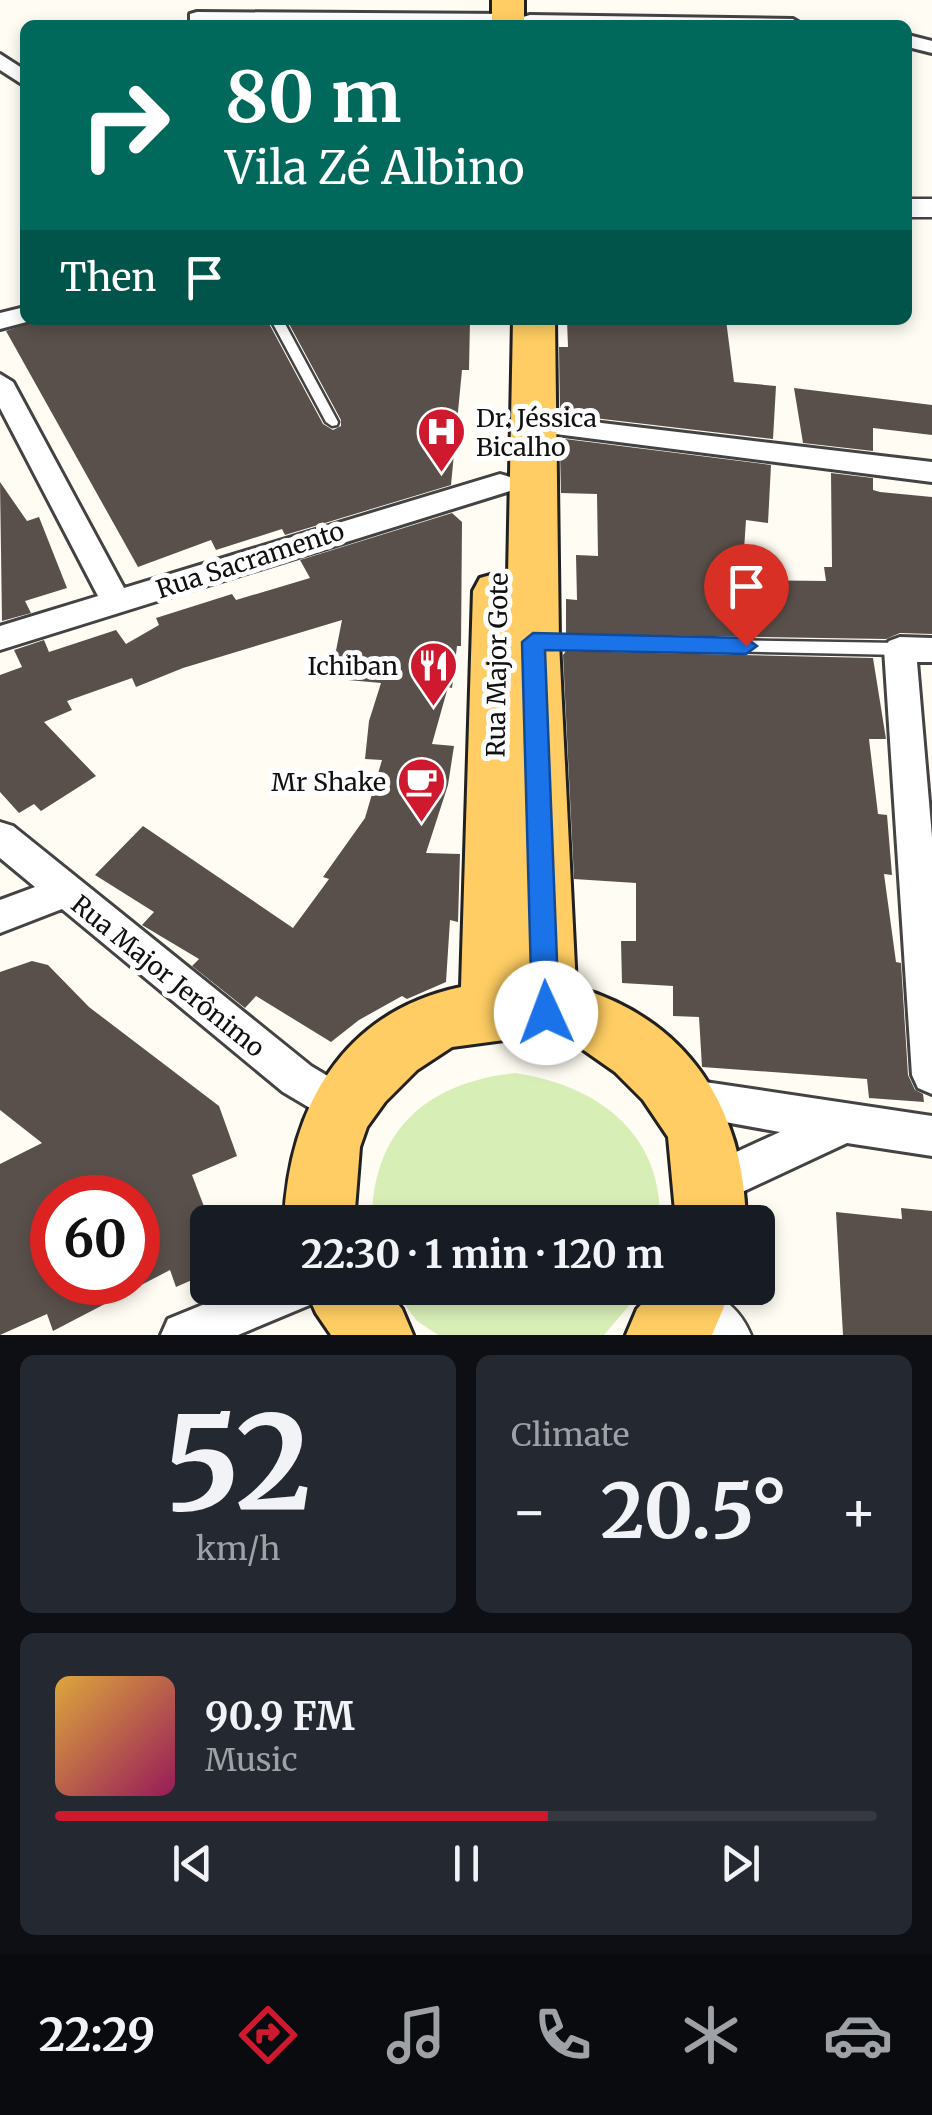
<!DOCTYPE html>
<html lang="en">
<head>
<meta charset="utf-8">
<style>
	:root { --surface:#171b24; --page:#242831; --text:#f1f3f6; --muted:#9ea1a6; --line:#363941; --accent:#cf192f }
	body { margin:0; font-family:Merriweather,serif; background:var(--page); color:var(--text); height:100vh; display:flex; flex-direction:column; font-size:38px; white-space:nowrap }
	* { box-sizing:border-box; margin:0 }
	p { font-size:32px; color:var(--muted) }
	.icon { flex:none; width:55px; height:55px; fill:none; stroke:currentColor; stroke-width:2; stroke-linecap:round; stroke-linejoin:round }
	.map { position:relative; height:1335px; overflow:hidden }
	.panel { display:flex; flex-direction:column; gap:20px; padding:20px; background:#0d0f14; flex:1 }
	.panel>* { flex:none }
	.top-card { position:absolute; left:20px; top:20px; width:892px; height:305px; border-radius:15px; box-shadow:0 5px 15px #0003; background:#00695c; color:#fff; overflow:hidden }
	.speed { position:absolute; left:30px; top:1175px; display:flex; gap:20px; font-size:50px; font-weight:700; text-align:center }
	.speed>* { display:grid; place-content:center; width:130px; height:130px; border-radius:50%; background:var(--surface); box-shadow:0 5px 15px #0003; line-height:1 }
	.speed .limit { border:15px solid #d22; background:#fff; color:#111 }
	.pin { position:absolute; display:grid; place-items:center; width:85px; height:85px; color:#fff; margin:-102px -42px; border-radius:50% 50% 50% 0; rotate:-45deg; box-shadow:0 0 10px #0007 }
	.pin .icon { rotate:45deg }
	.me { position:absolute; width:110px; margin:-55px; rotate:358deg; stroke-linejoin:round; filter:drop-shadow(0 0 8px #0008) }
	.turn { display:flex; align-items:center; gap:35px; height:210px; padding:0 40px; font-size:45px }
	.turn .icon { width:130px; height:130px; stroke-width:2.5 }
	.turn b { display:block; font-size:70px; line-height:85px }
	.then { display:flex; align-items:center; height:95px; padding:0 40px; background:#0003; gap:20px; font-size:38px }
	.big { font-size:75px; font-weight:700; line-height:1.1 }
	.panel .widget { flex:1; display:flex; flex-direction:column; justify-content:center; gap:15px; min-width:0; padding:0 35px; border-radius:15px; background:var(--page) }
	.panel .dial { align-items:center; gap:0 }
	.dial b { font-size:130px; line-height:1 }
	.song { display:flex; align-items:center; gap:30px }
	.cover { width:120px; height:120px; border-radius:15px; background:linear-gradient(135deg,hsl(40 70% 55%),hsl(330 70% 35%)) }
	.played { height:10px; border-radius:5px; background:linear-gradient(90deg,var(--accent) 60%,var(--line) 60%) }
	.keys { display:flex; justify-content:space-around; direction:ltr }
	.heat { display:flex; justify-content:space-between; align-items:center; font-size:55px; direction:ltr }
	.panel .tiles { flex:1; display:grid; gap:20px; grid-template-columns:1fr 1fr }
	.widget:last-child { grid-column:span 2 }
	.trip { position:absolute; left:190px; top:1205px; width:585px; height:100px; border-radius:15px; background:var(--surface); box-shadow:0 5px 15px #0003; font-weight:700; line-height:100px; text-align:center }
	.tabs { display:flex; height:160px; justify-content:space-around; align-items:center; background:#090b0e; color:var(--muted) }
	.tabs .icon { width:70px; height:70px }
	.tabs .current { color:var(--accent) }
	.tabs b { font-size:45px; color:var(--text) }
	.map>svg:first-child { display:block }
	.green { fill:#d8eeb7 }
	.building { fill:#5a504b; fill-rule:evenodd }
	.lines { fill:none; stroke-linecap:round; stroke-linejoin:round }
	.service-casing { stroke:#434343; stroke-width:5 }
	.minor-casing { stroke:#434343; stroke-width:6 }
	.tertiary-casing { stroke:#434343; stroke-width:5 }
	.primary-casing { stroke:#212121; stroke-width:6 }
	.service { fill:#fff; fill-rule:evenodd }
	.minor { fill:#fff; fill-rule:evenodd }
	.tertiary { fill:#fff; fill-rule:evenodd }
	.primary { fill:#ffcd63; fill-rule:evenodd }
	.route { fill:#1a73e8; stroke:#114b97; stroke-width:2.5 }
	.labels { text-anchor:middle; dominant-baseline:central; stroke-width:10; stroke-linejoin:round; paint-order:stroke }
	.poi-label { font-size:25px; fill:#101010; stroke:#fff; text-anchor:end }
	.street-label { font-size:25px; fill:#101010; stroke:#fff }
</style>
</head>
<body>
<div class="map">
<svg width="932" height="1335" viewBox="0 0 932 1335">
	<rect width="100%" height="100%" fill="#fffcf3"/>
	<path class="green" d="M 515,1073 C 596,1085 663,1132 660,1222 L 372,1222 C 372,1130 427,1083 515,1073 Z
		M 392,1288 L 644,1288 L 604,1335 L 438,1335 L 417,1321 Z"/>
	<path class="building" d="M 38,320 L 267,320 L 323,424 L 333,430 L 341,426 L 341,420 L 287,320 L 470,320 L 469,370 L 462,370 L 451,485 L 285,535 L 282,529 L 216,550 L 211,540 L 138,567 L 6,331 Z
		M 567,320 L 726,320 L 734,382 L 776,386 L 773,439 L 560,414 L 559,347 L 568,347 Z
		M 794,388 L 932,405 L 932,435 L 873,428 L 873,451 L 803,443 Z
		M 565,439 L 771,465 L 768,523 L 746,520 L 742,580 L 826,581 L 824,567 L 832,567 L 831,473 L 873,478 L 873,490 L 880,492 L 932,497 L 932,634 L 900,633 L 886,639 L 566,634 L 566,599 L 577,600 L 576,555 L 598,556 L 597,494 L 561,493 L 560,453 L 568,453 Z
		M 0,482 L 27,521 L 39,517 L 67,588 L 25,601 L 31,613 L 2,621 Z
		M 452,513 L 462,522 L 461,646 L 457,646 L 452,688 L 448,687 L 432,744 L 454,746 L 448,785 L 426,853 L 460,854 L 458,922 L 450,920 L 446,982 L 407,999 L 402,996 L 359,1020 L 331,1042 L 256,996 L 245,1008 L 192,966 L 199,959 L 142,925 L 154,912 L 95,875 L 143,826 L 293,928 L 329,879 L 323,877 L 365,818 L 382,760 L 365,759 L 369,721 L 381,683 L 348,680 L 350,672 L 332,671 L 342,620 L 183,668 L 136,687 L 132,678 L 67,701 L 72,710 L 44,722 L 96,776 L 41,811 L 34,804 L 19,813 L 0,792 L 0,675 L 22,667 L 14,650 L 44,640 L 49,652 L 116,630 L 126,644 L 159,625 L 156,618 L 232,594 L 236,600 L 310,578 L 300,560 Z
		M 566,651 L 873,658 L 886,739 L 869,739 L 878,814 L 887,815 L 892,875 L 884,874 L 896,962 L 901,963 L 908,1075 L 915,1090 L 923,1094 L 924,1102 L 869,1098 L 867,1079 L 702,1067 L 699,1017 L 673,1016 L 673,986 L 622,983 L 621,941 L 636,941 L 636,883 L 574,879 L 563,655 Z
		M 32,961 L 48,965 L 89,1007 L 219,1106 L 237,1156 L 192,1175 L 208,1217 L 208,1273 L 176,1287 L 170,1270 L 53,1331 L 47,1314 L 0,1335 L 0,1164 L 42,1143 L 0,1110 L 0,972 ZM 52,1198 L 138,1198 L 138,1282 L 52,1282 Z
		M 901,1208 L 932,1211 L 932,1335 L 843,1335 L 836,1212 L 902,1219 Z"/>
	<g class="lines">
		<defs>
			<path id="service" d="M 271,320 L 283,320 L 338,422 L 337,425 L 332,426 L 326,422 Z
				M 539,637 L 900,643 L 907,649 L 900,655 L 539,647 L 532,642 Z"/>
			<path id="minor" d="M 197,12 L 508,14 L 518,20 L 512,25 L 190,22 L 190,14 Z
				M 530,15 L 793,19 L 803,25 L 523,25 L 523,17 Z
				M 908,35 L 932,41 L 932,53 L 908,47 Z
				M 0,54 L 25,70 L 25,86 L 0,70 Z
				M 25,307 L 25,320 L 34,320 L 0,329 L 0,313 Z
				M 0,374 L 13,382 L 124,588 L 500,474 L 510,477 L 514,484 L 510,491 L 0,650 L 0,626 L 98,596 L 0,408 Z
				M 534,415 L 932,462 L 932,482 L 524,430 L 520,424 L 524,418 Z
				M 900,637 L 932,638 L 932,662 L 917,662 L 932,837 L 932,1094 L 918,1088 L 912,1075 L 884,649 L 889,641 Z
				M 0,822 L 13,826 L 311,1066 L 356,1093 L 362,1107 L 356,1121 L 342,1127 L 283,1092 L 62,909 L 0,933 L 0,900 L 35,887 L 0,858 Z
				M 678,1078 L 932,1116 L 932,1156 L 847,1143 L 710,1207 L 695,1201 L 689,1186 L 695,1171 L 780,1132 L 664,1111 L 658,1097 L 664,1083 Z
				M 244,1288 L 318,1288 L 312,1304 L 238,1335 L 161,1335 L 168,1319 Z"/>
			<path id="tertiary" d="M 908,199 L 932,199 L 932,217 L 908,217 Z
				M 672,1288 C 709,1288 736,1299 751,1335 L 676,1335 L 667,1329 L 659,1309 L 667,1289 Z"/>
			<path id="primary" d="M 492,0 L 524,0 L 524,25 L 492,25 Z
				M 513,320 L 555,320 L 559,642 L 576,987 C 689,1020 744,1109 746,1222 L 676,1222 L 668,1137 L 643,1100 L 615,1072 L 575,1044 L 511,1039 L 452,1047 L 417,1070 L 385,1102 L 367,1127 L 360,1147 L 354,1222 L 284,1222 C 289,1108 342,1012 461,987 L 473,591 L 480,578 L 498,573 L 508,576 Z
				M 305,1288 L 385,1288 L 402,1309 L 413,1335 L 331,1335 L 316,1313 Z
				M 657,1288 L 732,1288 L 712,1335 L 626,1335 L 637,1309 Z"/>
		</defs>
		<use href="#service" class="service-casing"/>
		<use href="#minor" class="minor-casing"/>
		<use href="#tertiary" class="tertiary-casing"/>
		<use href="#primary" class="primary-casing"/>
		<use href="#service" class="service"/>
		<use href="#minor" class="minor"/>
		<use href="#tertiary" class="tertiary"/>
		<use href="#primary" class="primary"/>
	</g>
	<path class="route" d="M 533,633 L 746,638 L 757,646 L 746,654 L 545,650 L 559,1013 L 555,1022 L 546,1026 L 536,1022 L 532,1013 L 522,642 Z"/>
	<defs>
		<symbol id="hospital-pin" viewBox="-11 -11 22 30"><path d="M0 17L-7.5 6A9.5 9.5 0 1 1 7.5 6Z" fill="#cf192f" stroke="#fff"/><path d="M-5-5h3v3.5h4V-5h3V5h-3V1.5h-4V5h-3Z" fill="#fff"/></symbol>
		<symbol id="restaurant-pin" viewBox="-11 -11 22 30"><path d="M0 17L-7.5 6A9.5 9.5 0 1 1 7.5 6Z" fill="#cf192f" stroke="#fff"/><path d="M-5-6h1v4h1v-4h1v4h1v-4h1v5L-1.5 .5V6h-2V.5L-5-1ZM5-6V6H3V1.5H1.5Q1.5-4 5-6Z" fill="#fff"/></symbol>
		<symbol id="cafe-pin" viewBox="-11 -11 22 30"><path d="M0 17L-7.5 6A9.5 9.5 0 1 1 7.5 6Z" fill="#cf192f" stroke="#fff"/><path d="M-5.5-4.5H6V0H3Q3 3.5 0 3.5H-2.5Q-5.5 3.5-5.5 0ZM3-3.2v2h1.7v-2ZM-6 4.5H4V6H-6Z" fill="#fff"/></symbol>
	</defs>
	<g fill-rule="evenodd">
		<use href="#hospital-pin" x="414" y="404" width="55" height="75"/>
		<use href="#restaurant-pin" x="406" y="638" width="55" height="75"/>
		<use href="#cafe-pin" x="394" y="754" width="55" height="75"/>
	</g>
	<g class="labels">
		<g class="poi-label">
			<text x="476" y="418" text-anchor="start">Dr. Jéssica<tspan x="476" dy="29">Bicalho</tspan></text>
			<text x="398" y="666">Ichiban</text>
			<text x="386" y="782">Mr Shake</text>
		</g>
		<g class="street-label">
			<text transform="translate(250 560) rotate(-18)">Rua Sacramento</text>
			<text transform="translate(497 665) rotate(-89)">Rua Major Gote</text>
			<text transform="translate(168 976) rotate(39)">Rua Major Jerônimo</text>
		</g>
	</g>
</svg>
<div class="speed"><div class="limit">60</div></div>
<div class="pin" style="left:746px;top:646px;background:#d93025"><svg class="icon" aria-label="arrive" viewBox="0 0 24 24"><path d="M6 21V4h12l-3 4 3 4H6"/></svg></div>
<svg class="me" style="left:546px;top:1013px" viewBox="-20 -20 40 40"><circle r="19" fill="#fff"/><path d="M0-13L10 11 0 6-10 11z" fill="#1a73e8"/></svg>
<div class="trip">22:30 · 1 min · 120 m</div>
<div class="top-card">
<div class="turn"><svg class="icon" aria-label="right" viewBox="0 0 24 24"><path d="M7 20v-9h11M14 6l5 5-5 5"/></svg><div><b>80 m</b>Vila Zé Albino</div></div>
<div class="then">Then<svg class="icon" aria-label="arrive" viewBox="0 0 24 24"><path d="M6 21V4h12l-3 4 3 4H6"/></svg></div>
</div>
</div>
<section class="panel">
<div class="tiles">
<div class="widget dial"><b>52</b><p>km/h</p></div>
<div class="widget"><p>Climate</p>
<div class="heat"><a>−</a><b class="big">20.5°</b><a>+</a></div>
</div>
<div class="widget">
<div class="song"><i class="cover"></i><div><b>90.9 FM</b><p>Music</p></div></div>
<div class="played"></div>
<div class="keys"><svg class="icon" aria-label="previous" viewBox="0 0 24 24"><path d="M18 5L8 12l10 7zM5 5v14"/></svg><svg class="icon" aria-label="pause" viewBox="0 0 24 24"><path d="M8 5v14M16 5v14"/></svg><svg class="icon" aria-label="next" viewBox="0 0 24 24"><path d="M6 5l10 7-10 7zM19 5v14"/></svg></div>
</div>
</div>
</section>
<nav class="tabs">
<b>22:29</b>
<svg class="icon current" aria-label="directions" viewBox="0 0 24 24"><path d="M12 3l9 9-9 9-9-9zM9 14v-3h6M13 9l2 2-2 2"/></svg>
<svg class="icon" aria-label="music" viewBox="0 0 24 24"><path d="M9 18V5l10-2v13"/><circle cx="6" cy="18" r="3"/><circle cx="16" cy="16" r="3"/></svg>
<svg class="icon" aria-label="phone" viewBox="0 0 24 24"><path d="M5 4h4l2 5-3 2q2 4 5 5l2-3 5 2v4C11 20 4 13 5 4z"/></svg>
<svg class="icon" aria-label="climate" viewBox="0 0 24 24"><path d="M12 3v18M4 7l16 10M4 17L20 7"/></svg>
<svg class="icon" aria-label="car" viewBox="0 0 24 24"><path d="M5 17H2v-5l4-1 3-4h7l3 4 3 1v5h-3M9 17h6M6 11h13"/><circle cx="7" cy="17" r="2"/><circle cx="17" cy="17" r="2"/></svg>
</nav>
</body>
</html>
